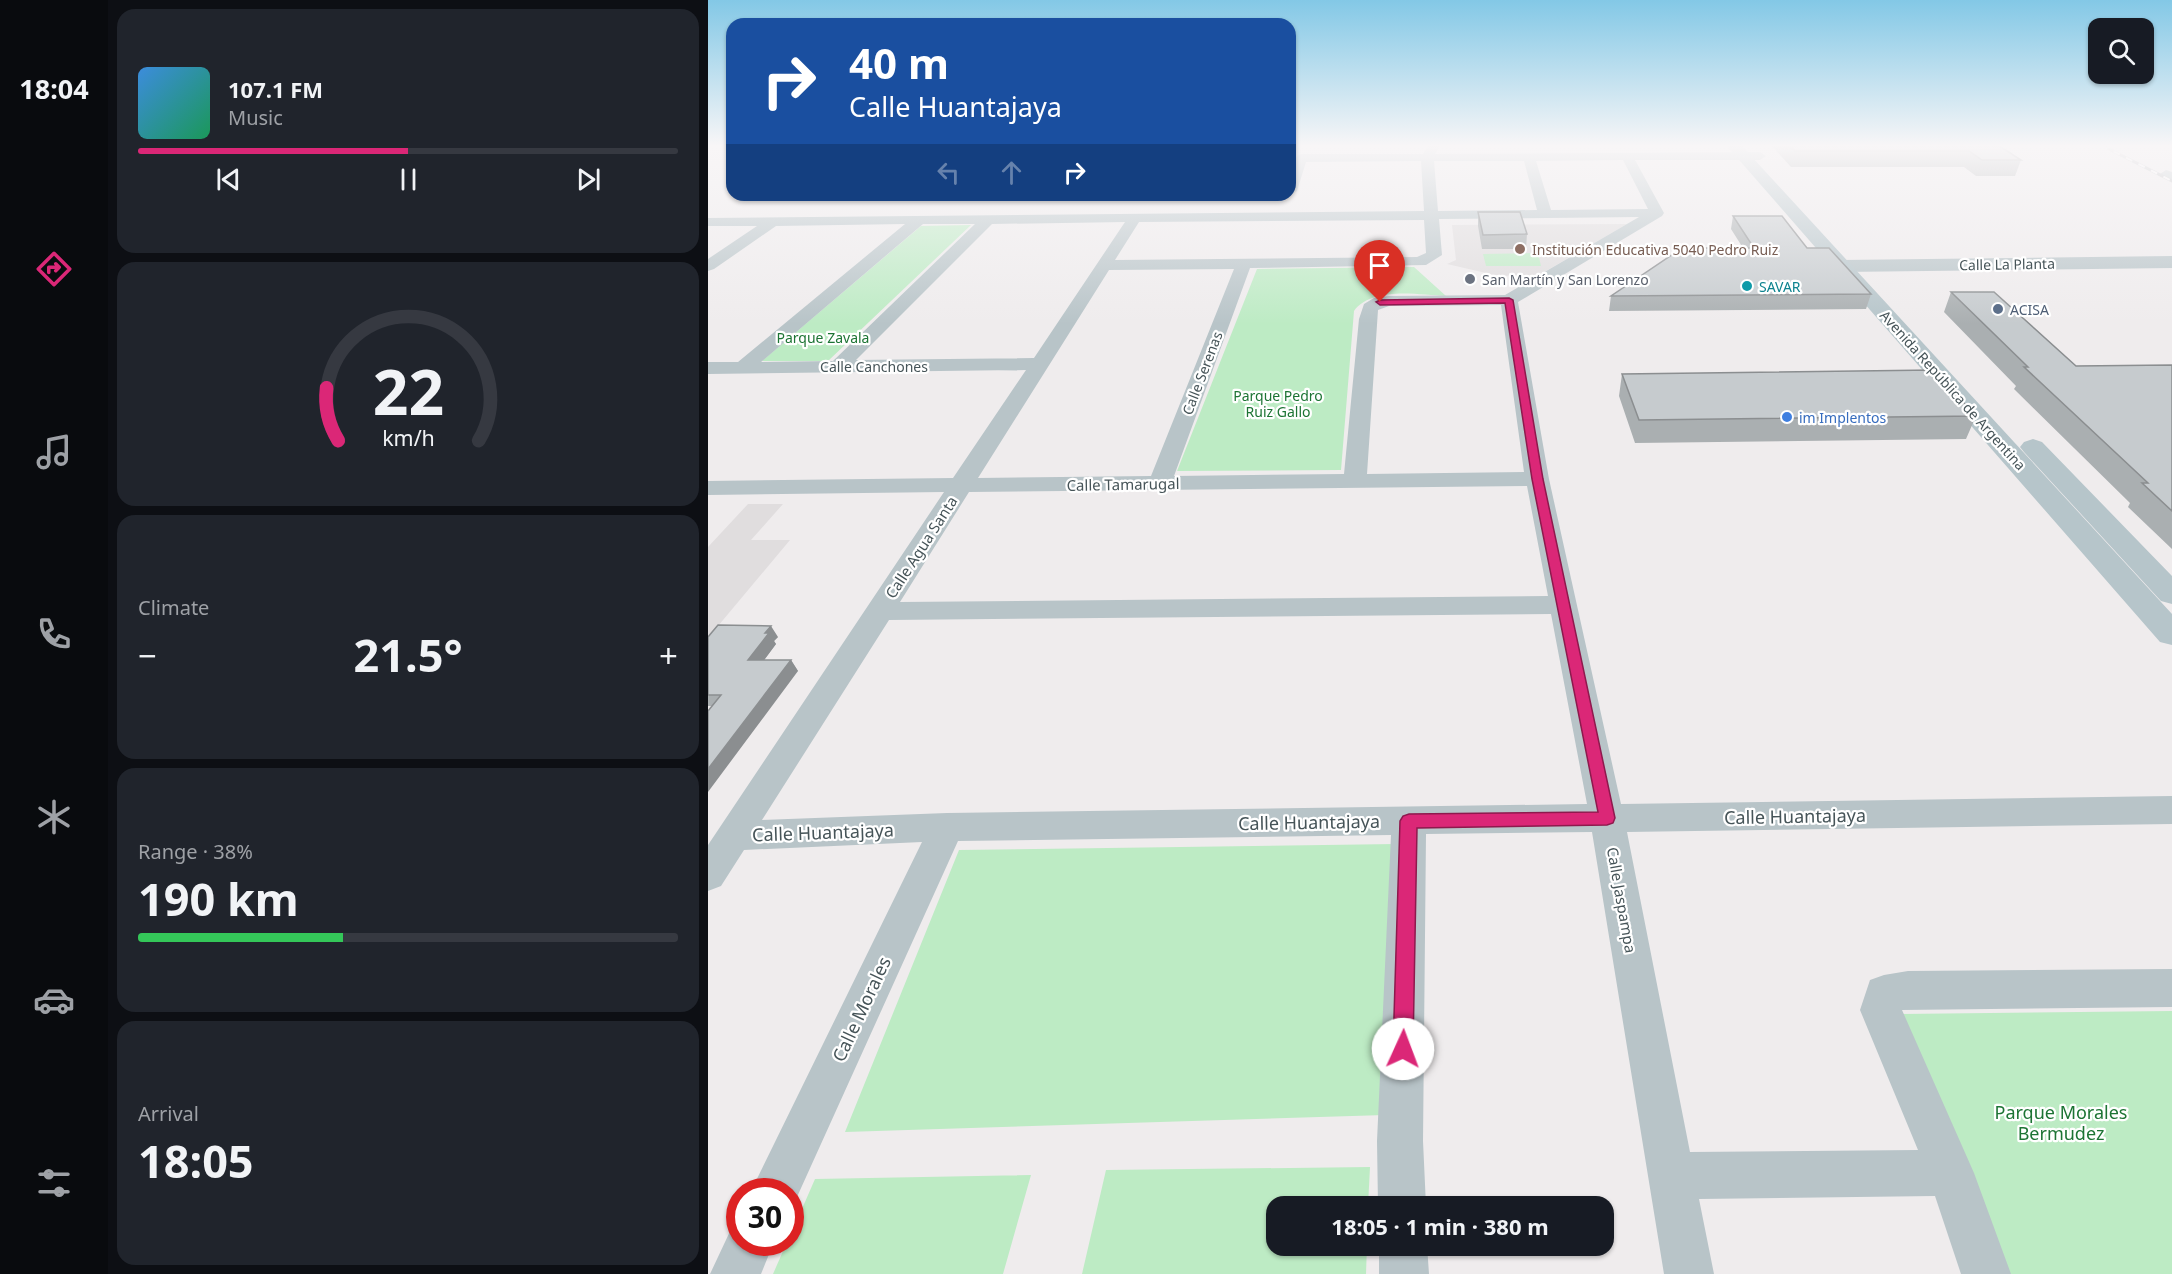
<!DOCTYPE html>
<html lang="en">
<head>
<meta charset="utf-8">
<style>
	:root { --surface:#171b24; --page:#20242c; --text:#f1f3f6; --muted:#9ea1a6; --line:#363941; --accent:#db2777 }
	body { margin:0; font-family:"Noto Sans",sans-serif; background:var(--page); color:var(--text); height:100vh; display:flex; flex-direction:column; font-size:22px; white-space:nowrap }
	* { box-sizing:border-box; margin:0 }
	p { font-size:20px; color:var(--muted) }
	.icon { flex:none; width:33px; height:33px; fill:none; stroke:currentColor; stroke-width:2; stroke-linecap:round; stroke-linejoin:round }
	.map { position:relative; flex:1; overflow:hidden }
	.details { display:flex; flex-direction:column; gap:9px; padding:9px; background:#0d0f14; width:600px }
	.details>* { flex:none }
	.guide { position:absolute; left:18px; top:18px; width:570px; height:183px; border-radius:18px; box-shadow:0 2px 4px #0004; background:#1a4fa0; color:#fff; overflow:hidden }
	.buttons { position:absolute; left:1380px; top:18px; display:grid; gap:12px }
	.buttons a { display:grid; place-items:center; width:66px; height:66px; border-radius:12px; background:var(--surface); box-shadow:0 2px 4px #0004; font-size:30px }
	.speed { position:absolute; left:18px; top:1178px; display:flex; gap:12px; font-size:30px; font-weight:700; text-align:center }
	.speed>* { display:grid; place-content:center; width:78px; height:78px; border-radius:50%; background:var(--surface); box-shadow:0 2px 4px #0004; line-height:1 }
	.speed .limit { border:9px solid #d22; background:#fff; color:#111 }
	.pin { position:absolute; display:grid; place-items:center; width:51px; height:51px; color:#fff; margin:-62px -26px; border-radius:50% 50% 50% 0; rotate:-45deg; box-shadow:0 0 6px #0007 }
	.pin .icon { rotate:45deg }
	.me { position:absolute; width:66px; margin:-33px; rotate:2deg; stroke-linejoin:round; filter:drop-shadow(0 0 4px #0008) }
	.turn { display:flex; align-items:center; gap:21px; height:126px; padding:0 24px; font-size:27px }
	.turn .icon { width:78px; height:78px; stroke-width:2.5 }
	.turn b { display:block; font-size:42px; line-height:51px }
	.lanes { display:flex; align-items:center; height:57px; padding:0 24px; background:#0003; justify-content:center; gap:30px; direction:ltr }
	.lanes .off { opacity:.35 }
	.big { font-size:45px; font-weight:700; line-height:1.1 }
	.details .card { flex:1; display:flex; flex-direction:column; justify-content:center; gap:9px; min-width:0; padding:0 21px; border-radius:18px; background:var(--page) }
	.details .dial { align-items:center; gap:0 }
	.dial svg { height:156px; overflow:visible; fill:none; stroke:var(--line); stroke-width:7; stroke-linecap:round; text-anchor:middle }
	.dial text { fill:var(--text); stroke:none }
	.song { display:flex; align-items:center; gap:18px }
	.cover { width:72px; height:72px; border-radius:9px; background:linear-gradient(135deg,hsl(210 70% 55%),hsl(150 70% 35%)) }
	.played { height:6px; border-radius:3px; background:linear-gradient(90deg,var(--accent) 50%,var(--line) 50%) }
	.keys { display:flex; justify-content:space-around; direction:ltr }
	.heat { display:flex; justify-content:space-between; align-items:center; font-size:33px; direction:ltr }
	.charge { height:9px; border-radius:4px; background:linear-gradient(90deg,#34c759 38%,var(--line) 0) }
	.trip { position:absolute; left:558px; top:1196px; width:348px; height:60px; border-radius:18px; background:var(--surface); box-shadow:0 2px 4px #0004; font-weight:700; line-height:60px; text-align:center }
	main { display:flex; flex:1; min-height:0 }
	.tab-bar { display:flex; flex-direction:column; width:108px; justify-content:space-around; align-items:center; background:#090b0e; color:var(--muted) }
	.tab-bar .icon { width:42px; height:42px }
	.tab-bar .on { color:var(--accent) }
	.tab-bar b { font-size:27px; color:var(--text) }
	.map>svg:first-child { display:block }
	.education { fill:#e0ddde }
	.green { fill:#bdebc4 }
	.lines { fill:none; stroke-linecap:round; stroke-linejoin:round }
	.minor { fill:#b8c4c8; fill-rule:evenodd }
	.tertiary { fill:#b8c4c8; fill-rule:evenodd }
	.secondary { fill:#b6c5ca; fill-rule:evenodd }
	.rail-casing { stroke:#afb3b6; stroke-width:3 }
	.rail { stroke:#fff; stroke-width:2; stroke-dasharray:7; stroke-linecap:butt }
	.wall { fill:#aaafb1 }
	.shaded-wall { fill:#8b8e90 }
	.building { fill:#c6cbce; stroke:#8b8e90; stroke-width:1.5 }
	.route { fill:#db2777; stroke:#8e194d; stroke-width:1.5 }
	.education-dot { fill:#8d6e63; stroke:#fff; stroke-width:2 }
	.worship-dot { fill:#6b7280; stroke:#fff; stroke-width:2 }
	.culture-dot { fill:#0f9aa8; stroke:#fff; stroke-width:2 }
	.service-dot { fill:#5c6f8a; stroke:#fff; stroke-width:2 }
	.shop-dot { fill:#3f7fe0; stroke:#fff; stroke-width:2 }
	.labels { text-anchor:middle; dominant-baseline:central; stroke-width:4.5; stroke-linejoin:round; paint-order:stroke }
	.far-education-label { font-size:14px; fill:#785e54; stroke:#fff; text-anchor:start }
	.far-street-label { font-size:14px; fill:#465458; stroke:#fff }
	.far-worship-label { font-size:14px; fill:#5b616d; stroke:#fff; text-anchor:start }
	.far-culture-label { font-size:14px; fill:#0d838f; stroke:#fff; text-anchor:start }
	.far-service-label { font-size:14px; fill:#4e5e75; stroke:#fff; text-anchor:start }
	.far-park-label { font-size:14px; fill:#1d7434; stroke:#fff }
	.far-shop-label { font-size:14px; fill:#366cbe; stroke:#fff; text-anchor:start }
	.street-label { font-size:15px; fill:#465458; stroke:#fff }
	.near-street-label { font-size:18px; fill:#465458; stroke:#fff }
	.near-park-label { font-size:18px; fill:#1d7434; stroke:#fff }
</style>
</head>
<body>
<main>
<nav class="tab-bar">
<b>18:04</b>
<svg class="icon on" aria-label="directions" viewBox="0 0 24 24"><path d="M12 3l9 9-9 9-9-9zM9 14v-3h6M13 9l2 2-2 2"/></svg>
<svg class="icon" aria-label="music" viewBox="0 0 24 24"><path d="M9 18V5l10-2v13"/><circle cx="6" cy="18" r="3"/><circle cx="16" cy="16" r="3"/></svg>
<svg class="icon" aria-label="phone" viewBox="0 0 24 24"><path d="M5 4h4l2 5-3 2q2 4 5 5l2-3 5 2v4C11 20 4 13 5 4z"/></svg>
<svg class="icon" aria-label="climate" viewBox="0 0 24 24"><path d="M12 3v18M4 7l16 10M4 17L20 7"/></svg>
<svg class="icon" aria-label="car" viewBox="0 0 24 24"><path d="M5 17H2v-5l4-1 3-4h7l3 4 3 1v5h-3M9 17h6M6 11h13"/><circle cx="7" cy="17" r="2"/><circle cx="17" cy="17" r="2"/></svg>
<svg class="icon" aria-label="filters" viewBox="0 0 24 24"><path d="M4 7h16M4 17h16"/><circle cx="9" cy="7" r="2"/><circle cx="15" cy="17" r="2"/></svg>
</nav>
<section class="details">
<div class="card">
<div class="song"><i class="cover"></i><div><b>107.1 FM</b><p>Music</p></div></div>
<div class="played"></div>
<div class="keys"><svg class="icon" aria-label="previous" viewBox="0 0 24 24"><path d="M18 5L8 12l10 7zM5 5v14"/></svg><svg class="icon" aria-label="pause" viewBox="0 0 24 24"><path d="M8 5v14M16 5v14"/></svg><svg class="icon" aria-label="next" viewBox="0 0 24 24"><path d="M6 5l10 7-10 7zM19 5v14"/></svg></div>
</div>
<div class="card dial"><svg viewBox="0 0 100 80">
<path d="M14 69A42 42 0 1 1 86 69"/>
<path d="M14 69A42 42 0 0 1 8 42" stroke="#db2777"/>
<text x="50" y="56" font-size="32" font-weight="700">22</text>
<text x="50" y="72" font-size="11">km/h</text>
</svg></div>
<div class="card"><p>Climate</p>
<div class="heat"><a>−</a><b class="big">21.5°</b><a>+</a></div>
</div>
<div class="card"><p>Range · 38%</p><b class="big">190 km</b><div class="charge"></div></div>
<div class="card"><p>Arrival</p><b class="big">18:05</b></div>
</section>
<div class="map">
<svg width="1464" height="1274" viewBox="0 0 1464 1274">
	<rect width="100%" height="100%" fill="#efeced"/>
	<path class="education" d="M 919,224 L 831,275 L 791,276 L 739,264 L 748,260 L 744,225 Z
		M 40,504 L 75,504 L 43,540 L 82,540 L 0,638 L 0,547 Z"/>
	<path class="green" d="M 263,225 L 120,361 L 54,361 L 213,226 Z
		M 830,253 L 833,266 L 778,266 L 775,254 Z
		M 706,267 L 738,296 C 710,295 665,286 646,311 L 633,470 L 469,471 L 549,269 Z
		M 688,844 L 677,1115 L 137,1132 L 251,850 Z
		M 1464,1011 L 1464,1274 L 1295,1274 L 1193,1014 Z
		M 662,1167 L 660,1206 L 568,1206 L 568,1245 L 659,1245 L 658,1274 L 374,1274 L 398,1170 Z
		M 323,1175 L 295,1274 L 65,1274 L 79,1242 L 82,1242 L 83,1234 L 107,1179 Z"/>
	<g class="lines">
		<path class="minor" d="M 721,145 L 733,145 L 727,154 L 1052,152 L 1058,156 L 1052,160 L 927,160 L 956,213 L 954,216 L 810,302 L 841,479 L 913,804 L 1464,796 L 1464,824 L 919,832 L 982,1152 L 1210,1150 L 1152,1010 L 1162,980 L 1176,975 L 1200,971 L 1464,969 L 1464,1007 L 1194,1010 L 1266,1173 L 1303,1274 L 1253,1274 L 1227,1196 L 991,1199 L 1006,1274 L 956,1274 L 884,832 L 718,834 L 715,1141 L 718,1206 L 670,1206 L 669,1141 L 683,835 L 250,841 L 84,1208 L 82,1191 L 43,1191 L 214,842 L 36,850 L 13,886 L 0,891 L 0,845 L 236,492 L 0,495 L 0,481 L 245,478 L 318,370 L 0,374 L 0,362 L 30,362 L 197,224 L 68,226 L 6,269 L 0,271 L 0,259 L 49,226 L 0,226 L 0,218 L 716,211 L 713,161 L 598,162 L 589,191 L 582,195 C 582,183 579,159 593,154 L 715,154 ZM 915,160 L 940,209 L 843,210 L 828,161 ZM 726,161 L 816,161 L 829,210 L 730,211 ZM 931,217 L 797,295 L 681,296 L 666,298 L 656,304 L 651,319 L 636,474 L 466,476 L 542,268 L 718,265 L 734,255 L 731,219 ZM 716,220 L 718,253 L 709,257 L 407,260 L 431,222 ZM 417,222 L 326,358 L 148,360 L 284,224 ZM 215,224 L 267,224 L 125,361 L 53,362 ZM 526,269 L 443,476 L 270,478 L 401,270 ZM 793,305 L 816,472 L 659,474 L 670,310 L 681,306 ZM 819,486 L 840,596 L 192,602 L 261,492 ZM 843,614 L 879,804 L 239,813 L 54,820 L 181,620 Z
			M 1458,170 L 1464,172 L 1464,181 L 1452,174 Z
			M 32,1222 L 32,1242 L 66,1242 L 53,1274 L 2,1274 L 25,1225 Z
			M 671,1245 L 719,1245 L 721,1274 L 671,1274 Z"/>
		<path class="tertiary" d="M 1464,256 L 1464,268 L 1133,272 L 1126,270 L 1124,266 L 1126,262 L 1133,260 Z"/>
		<path class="secondary" d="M 1018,145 L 1033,145 L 1464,614 L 1464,645 L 1452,642 Z
			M 1325,439 L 1334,442 L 1464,576 L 1464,604 L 1453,601 L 1316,452 L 1312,447 L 1316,442 Z"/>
		<defs>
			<path id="rail" d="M 1393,145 L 1464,181"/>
		</defs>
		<use href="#rail" class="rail-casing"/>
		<use href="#rail" class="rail"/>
	</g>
	<path class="wall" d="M 1063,145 L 1290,145 L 1313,160 L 1307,176 L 1268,176 L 1256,167 L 1083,167 Z
		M 770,212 L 819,234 L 818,249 L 774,249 L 770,226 Z
		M 1025,216 L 1099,248 L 1163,294 L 1158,309 L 901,311 L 903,296 L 1035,248 L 1023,229 Z
		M 1243,292 L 1368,366 L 1464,365 L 1464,549 L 1420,507 L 1422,503 L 1306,389 L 1308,386 L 1236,312 Z
		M 914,374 L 1268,416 L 1258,439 L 927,443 L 911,396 Z
		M 0,637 L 70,637 L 66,641 L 68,644 L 56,660 L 83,660 L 90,671 L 4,706 L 0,706 Z"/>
	<path class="shaded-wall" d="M 63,626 L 70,637 L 66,641 L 68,644 L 48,671 L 40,660 L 57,633 Z
		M 83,660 L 90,671 L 0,792 L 0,769 Z"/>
	<path class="building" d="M 1081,145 L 1290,145 L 1313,160 L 1274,160 L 1261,151 L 1087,151 Z
		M 770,212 L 812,212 L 819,234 L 775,235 Z
		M 1025,216 L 1074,216 L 1099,248 L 1121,248 L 1163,294 L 903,296 L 974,248 L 1046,248 Z
		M 1243,292 L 1286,292 L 1368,366 L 1464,365 L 1464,511 L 1434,483 L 1440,483 L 1316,367 L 1320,367 Z
		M 1226,370 L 1268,416 L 931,420 L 914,374 Z
		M 10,625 L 63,626 L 57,633 L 61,633 L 40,660 L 83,660 L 0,769 L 0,711 L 13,695 L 0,695 L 0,637 Z"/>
	<linearGradient id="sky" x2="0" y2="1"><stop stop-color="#83c8e6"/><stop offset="0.45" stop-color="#f8f6f7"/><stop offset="1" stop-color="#f8f6f7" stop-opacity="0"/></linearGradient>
	<rect width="1464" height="324" fill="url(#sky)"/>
	<path class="route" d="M 801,298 L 805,300 L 835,479 L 907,818 L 905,823 L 899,825 L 709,828 L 705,1049 L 702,1056 L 695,1059 L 688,1056 L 685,1049 L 692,821 L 695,816 L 701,814 L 890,812 L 824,479 L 797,303 L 672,305 L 668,302 L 672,300 Z"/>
	<circle class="education-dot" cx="812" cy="249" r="6"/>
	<circle class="worship-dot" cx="762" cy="279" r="6"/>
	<circle class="culture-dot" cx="1039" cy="286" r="6"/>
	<circle class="service-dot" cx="1290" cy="309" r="6"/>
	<circle class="shop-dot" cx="1079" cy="417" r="6"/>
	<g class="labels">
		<g class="far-education-label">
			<text x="824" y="249">Institución Educativa 5040 Pedro Ruiz</text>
		</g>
		<g class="far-street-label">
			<text transform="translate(1299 264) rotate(-1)">Calle La Planta</text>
			<text x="166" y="366">Calle Canchones</text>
			<text transform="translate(494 373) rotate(-69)">Calle Serenas</text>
			<text transform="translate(1245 390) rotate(48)">Avenida República de Argentina</text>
		</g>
		<g class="far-worship-label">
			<text x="774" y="279">San Martín y San Lorenzo</text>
		</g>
		<g class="far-culture-label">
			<text x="1051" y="286">SAVAR</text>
		</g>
		<g class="far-service-label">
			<text x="1302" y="309">ACISA</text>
		</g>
		<g class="far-park-label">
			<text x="115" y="337">Parque Zavala</text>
			<text x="570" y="395">Parque Pedro<tspan x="570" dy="16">Ruiz Gallo</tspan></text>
		</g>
		<g class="far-shop-label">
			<text x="1091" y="417">im Implentos</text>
		</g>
		<g class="street-label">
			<text transform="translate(415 484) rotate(-1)">Calle Tamarugal</text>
			<text transform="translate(213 547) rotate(-57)">Calle Agua Santa</text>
			<text transform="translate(914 900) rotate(80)">Calle Jaspampa</text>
		</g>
		<g class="near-street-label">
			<text transform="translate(1087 816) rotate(-1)">Calle Huantajaya</text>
			<text transform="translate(601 822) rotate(-1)">Calle Huantajaya</text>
			<text transform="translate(115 832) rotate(-2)">Calle Huantajaya</text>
			<text transform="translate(153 1009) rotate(-65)">Calle Morales</text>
		</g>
		<g class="near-park-label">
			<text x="1353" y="1112">Parque Morales<tspan x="1353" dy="21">Bermudez</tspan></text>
		</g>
	</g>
</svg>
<div class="buttons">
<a><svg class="icon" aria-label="search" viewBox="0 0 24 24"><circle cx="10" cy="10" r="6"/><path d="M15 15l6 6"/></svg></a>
</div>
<div class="speed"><div class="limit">30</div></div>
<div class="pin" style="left:672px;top:302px;background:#d93025"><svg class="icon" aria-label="arrive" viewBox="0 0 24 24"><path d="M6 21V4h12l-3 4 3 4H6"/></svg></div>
<svg class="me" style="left:695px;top:1049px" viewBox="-20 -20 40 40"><circle r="19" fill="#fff"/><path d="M0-13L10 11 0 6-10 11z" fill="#db2777"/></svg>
<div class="trip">18:05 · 1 min · 380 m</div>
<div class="guide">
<div class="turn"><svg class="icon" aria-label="right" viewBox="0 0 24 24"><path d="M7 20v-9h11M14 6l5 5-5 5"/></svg><div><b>40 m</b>Calle Huantajaya</div></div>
<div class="lanes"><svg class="icon off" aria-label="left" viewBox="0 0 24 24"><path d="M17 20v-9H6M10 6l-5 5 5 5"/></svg><svg class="icon off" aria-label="ahead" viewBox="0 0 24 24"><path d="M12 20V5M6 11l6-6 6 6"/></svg><svg class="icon" aria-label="right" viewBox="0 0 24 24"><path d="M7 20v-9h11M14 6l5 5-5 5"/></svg></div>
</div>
</div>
</main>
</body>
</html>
